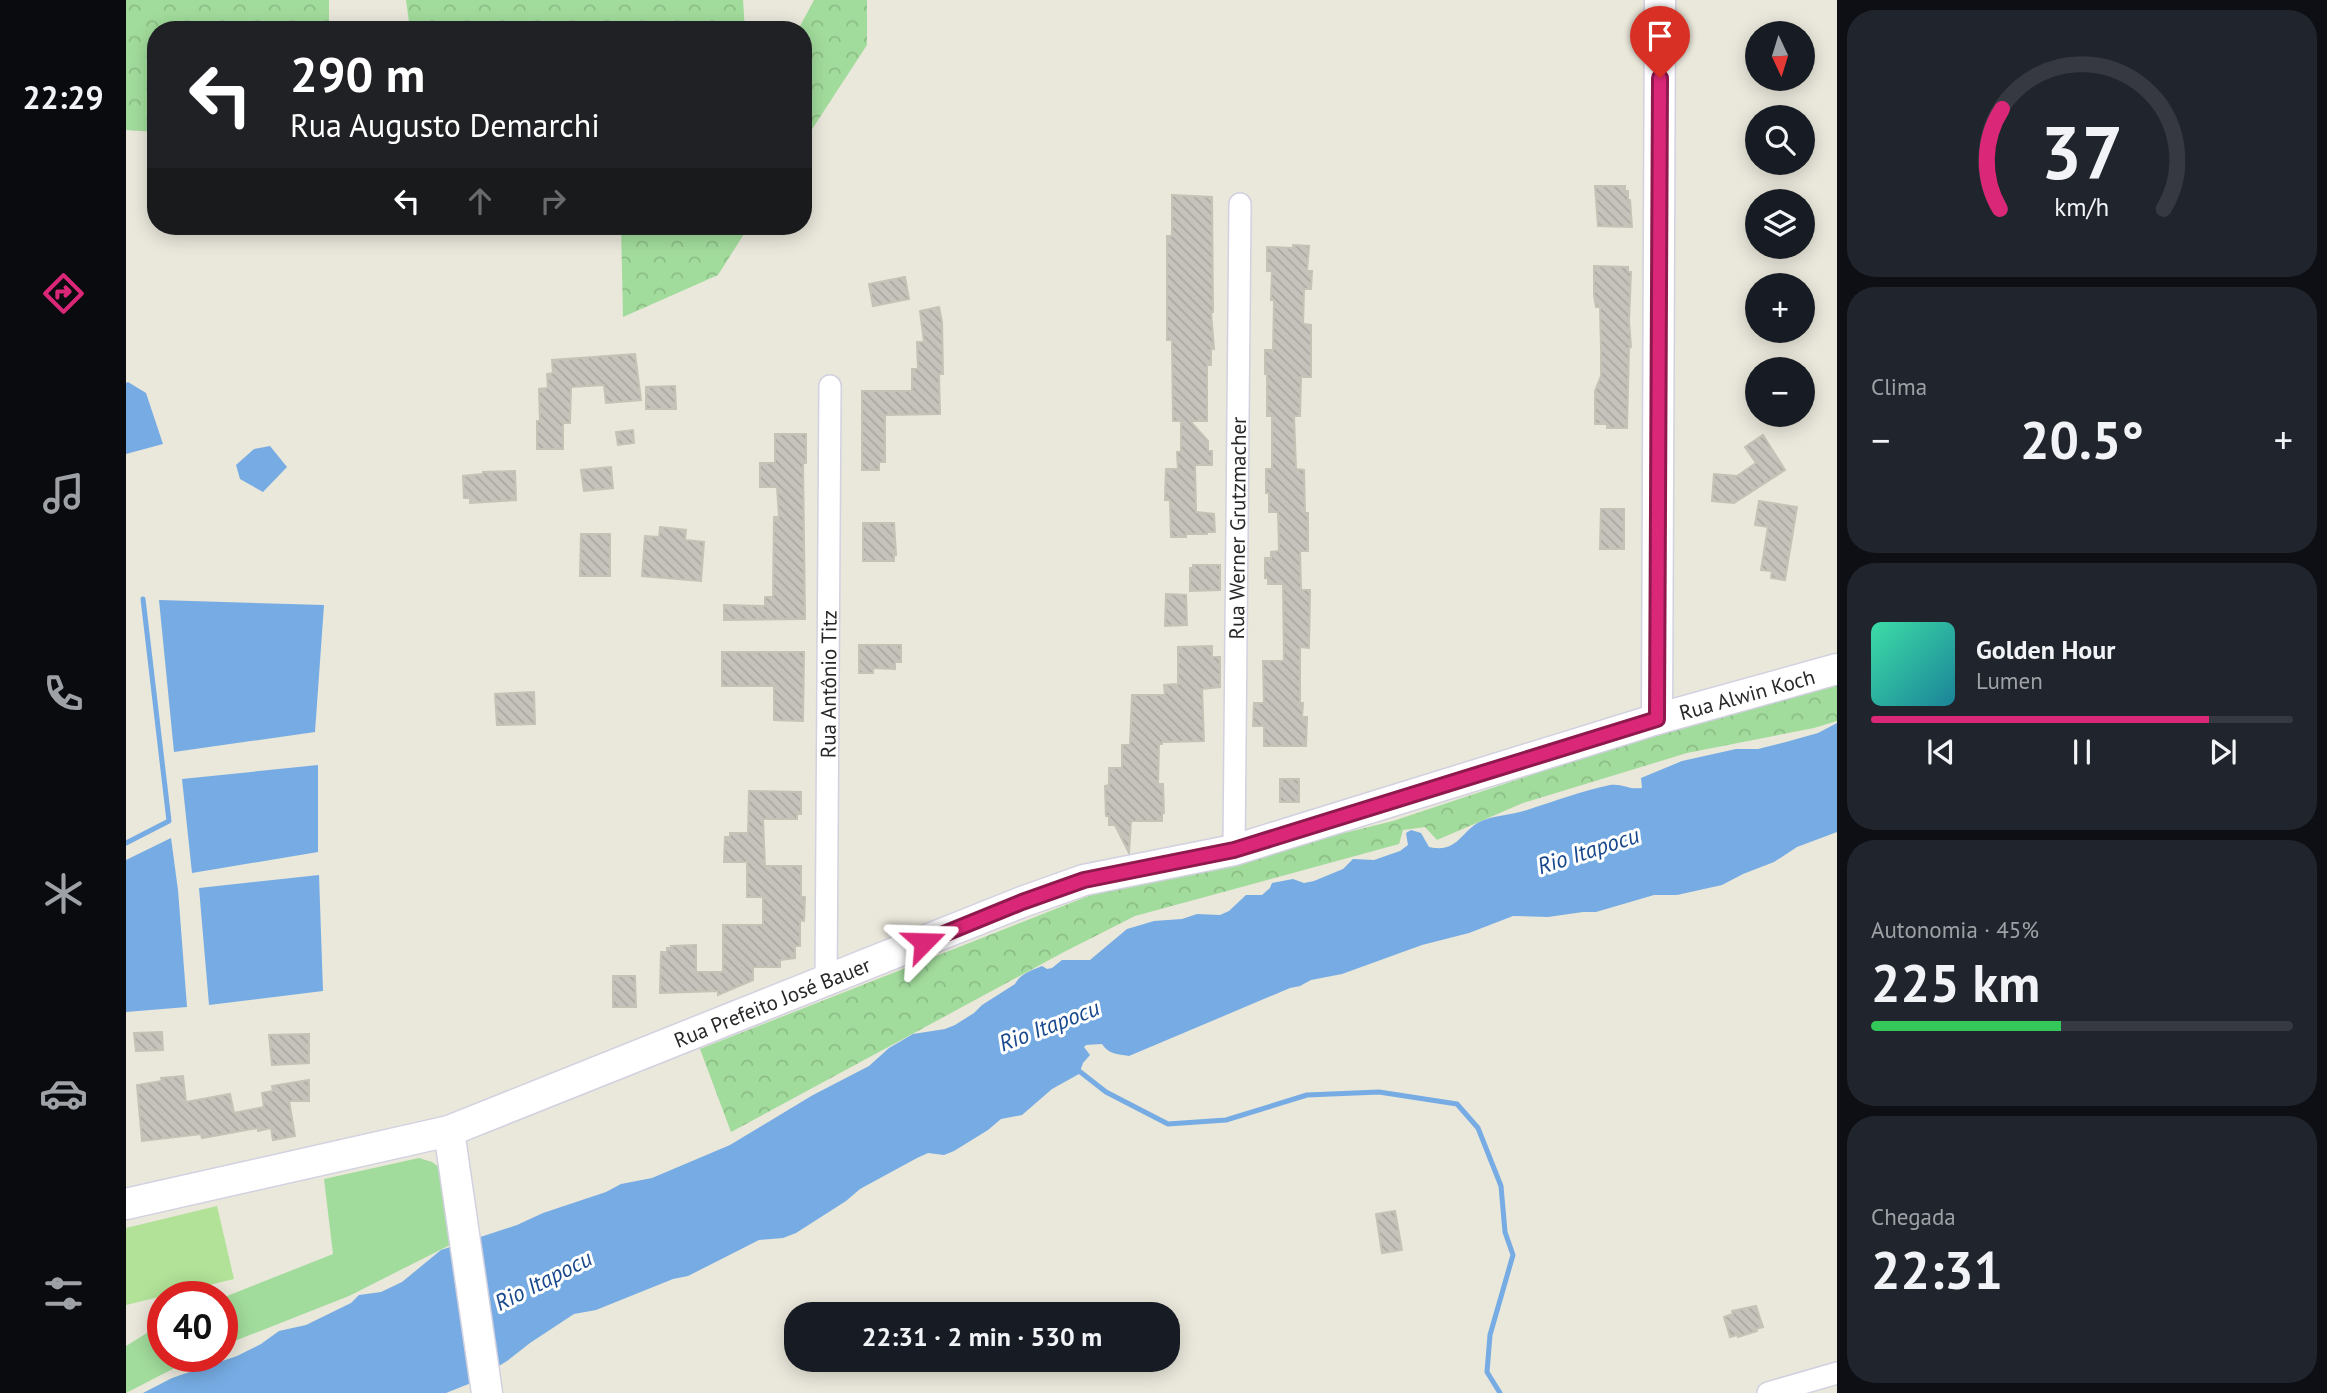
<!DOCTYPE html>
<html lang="pt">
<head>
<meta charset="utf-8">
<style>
	:root { --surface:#171b24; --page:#20242c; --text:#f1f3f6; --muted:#9ea1a6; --line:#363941; --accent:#db2777 }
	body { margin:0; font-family:"PT Sans",sans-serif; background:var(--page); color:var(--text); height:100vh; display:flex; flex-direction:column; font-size:26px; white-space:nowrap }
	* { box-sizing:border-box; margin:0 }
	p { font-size:23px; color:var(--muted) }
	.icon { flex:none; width:38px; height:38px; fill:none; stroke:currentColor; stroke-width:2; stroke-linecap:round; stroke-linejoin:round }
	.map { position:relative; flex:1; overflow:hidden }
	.drawer { display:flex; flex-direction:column; gap:10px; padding:10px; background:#0d0f14; width:490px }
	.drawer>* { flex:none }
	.hud { position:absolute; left:21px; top:21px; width:665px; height:214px; border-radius:28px; box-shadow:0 4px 18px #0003; background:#202124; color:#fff; overflow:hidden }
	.needle { width:46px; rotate:176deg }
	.fabs { position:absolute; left:1619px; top:21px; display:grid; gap:14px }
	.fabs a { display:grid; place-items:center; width:70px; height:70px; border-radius:50%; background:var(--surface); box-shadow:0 4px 18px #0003; font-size:35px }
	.speed { position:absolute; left:21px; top:1281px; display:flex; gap:14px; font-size:35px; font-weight:700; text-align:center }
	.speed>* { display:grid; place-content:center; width:91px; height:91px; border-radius:50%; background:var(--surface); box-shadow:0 4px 18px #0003; line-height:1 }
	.speed .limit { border:10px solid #d22; background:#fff; color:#111 }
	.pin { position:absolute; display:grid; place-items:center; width:60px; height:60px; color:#fff; margin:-72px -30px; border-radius:50% 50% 50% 0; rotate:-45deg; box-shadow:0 0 7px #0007 }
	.pin .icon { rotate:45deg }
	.me { position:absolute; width:77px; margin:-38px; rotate:68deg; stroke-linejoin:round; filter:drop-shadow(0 0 5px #0008) }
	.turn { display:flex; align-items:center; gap:24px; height:147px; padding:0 28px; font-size:32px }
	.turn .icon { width:91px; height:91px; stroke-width:2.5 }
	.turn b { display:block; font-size:49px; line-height:60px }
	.lanes { display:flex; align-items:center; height:66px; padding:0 28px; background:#0003; justify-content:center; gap:35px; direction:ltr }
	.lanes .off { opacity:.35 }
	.big { font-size:52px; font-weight:700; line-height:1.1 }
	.drawer .card { flex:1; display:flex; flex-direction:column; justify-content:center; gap:10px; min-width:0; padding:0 24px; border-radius:28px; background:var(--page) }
	.drawer .dial { align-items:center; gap:0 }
	.dial svg { height:182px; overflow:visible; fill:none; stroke:var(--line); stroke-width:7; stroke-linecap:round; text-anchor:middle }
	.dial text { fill:var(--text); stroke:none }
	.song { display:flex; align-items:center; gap:21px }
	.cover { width:84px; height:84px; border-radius:10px; background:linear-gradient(135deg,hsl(160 70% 55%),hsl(190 70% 35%)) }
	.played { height:7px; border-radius:4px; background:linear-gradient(90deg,var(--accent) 80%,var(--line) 80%) }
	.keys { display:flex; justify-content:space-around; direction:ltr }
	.heat { display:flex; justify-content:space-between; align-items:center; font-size:38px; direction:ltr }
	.charge { height:10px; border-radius:5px; background:linear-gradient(90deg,#34c759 45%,var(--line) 0) }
	.trip { position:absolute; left:658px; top:1302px; width:396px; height:70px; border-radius:28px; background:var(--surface); box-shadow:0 4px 18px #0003; font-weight:700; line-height:70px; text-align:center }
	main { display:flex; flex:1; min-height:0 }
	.dock { display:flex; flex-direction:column; width:126px; justify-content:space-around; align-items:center; background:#090b0e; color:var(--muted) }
	.dock .icon { width:49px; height:49px }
	.dock .current { color:var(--accent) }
	.dock b { font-size:32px; color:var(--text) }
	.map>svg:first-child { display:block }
	.grass { fill:#a2dc9c }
	.forest { fill:url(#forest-crowns) }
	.pitch { fill:#b1e298 }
	.water { fill:#76ace3 }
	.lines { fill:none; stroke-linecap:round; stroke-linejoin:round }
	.stream { stroke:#76ace3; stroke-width:5 }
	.building { fill:url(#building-back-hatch); stroke:#c5c3b5; stroke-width:2 }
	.street-casing { stroke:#d2d1e0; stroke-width:24 }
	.secondary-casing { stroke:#d2d1e0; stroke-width:33 }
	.street { stroke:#fff; stroke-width:21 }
	.secondary { stroke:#fff; stroke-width:30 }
	.route-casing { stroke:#8e194d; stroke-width:18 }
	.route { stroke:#db2777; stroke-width:12 }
	.labels { text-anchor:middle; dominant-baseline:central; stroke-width:6; stroke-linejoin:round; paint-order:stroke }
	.street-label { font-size:21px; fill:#282828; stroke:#fff }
	.water-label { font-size:23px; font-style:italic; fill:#18488d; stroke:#fff }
</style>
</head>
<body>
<main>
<nav class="dock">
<b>22:29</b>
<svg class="icon current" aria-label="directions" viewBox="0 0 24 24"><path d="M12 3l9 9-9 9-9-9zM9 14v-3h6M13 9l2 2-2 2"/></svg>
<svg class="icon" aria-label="music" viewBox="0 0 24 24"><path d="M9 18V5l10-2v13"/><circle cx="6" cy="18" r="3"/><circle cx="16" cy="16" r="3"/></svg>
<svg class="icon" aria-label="phone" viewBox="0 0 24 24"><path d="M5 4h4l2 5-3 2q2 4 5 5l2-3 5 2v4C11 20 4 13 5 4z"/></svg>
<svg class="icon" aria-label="climate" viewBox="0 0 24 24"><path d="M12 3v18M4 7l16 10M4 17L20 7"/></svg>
<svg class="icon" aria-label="car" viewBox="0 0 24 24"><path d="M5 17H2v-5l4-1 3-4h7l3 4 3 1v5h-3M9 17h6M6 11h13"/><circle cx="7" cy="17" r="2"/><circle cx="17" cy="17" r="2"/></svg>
<svg class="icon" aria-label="filters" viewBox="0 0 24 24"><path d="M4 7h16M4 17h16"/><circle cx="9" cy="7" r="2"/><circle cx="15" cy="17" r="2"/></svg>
</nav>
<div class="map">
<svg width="1711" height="1393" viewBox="0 0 1711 1393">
	<defs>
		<pattern id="forest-crowns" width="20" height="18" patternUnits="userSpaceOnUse" patternTransform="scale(1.75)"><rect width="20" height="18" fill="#a2dc9c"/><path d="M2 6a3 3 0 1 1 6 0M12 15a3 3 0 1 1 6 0" fill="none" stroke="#8cbd86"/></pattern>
		<pattern id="building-back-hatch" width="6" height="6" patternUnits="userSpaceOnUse" patternTransform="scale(1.75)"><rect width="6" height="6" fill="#c5c3bb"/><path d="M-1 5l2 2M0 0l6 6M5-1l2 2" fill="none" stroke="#a9a8a1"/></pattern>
	</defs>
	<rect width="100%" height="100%" fill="#eae7db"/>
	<path class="grass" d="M 293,1158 L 306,1162 L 314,1168 L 324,1245 L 223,1296 L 96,1346 L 96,1298 L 207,1254 L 198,1179 Z
		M 37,1323 L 37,1356 L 72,1356 L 0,1393 L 0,1346 Z"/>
	<path class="forest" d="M 0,0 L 203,0 L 203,30 L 30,30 L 30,132 L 0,130 Z
		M 280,0 L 617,0 L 619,30 L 284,30 Z
		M 688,0 L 741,0 L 741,45 L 677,143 L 677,30 L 672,30 Z
		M 495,226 L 623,226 L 592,275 L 497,317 Z
		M 1711,677 L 1711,721 L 1688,728 L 1561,753 L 1397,803 L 1311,840 L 1299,827 L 1277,830 L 1273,844 L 1009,916 L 936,953 L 605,1132 L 574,1049 L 965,895 L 1267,821 L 1537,731 Z"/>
	<path class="pitch" d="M 91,1206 L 108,1279 L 0,1305 L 0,1228 Z"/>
	<path class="water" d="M 2,382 L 20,393 L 37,444 L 0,454 L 0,383 Z
		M 144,446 L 161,467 L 137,492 L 114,479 L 110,465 L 128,449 Z
		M 33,600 L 198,605 L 189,732 L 48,752 Z
		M 1711,723 L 1711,832 L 1671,847 L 1648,862 L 1617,874 L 1596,885 L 1551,895 L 1528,895 L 1470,912 L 1457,912 L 1422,917 L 1387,916 L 1343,933 L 1296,945 L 1216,974 L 1185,980 L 1174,986 L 1164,988 L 1003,1056 C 991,1054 982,1054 976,1044 L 960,1045 L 958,1047 L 964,1055 L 957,1063 L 953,1074 L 926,1089 L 896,1115 L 875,1119 L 862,1130 L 828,1151 L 818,1155 L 802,1153 L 791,1158 L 734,1189 L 720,1201 L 670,1233 L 657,1238 L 633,1240 L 562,1276 L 547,1279 L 470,1310 L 448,1314 L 404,1343 L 381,1361 L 345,1383 L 320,1393 L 17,1393 L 46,1378 L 111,1356 L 135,1344 L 153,1331 L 180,1325 L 225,1303 L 233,1295 L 255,1292 L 276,1282 L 315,1250 L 391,1225 L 417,1213 L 480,1192 L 495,1184 L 526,1178 L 604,1145 L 687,1095 L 743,1066 L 763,1048 L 787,1034 L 819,1029 L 829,1025 L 848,1013 L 856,1005 L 889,984 C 894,974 906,970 916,966 L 921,969 L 926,968 L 936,960 L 964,960 L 1001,929 L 1028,921 L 1056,919 L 1071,914 L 1094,915 L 1103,911 L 1120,895 L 1136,895 L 1144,888 L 1146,883 L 1167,879 L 1178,883 L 1188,881 L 1217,869 L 1227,859 L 1248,860 L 1274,851 L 1282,845 L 1280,833 L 1285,830 L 1295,833 L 1303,847 C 1334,854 1335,828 1358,820 C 1372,815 1387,815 1401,810 C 1429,801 1455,791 1484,785 C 1496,783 1503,790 1516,788 L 1515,778 L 1556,761 L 1610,749 L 1632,749 L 1660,742 L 1692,733 Z
		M 192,765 L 192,852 L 66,873 L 56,779 Z
		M 45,838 L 52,890 L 61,1007 L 0,1012 L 0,860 Z
		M 193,875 L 197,991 L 83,1005 L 73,888 Z"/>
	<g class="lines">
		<path class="stream" d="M 0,843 L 43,821 L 17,599
			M 948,1067 L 980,1092 L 1042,1124 L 1100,1120 L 1181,1095 L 1253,1092 L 1331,1104 L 1352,1128 L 1375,1186 L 1379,1232 L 1387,1255 L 1364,1335 L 1361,1372 L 1374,1393"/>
	</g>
	<path class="building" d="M 1469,186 L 1499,186 L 1499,191 L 1502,191 L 1502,200 L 1504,200 L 1506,227 L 1472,226 Z
		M 1046,195 L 1086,197 L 1087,312 L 1085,312 L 1088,349 L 1085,349 L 1085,365 L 1081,365 L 1081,421 L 1064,421 L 1082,441 L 1082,451 L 1086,451 L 1086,465 L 1069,465 L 1070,512 L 1088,514 L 1089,532 L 1081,532 L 1081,534 L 1060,534 L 1060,537 L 1045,537 L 1044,500 L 1039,500 L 1040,469 L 1052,469 L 1051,452 L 1055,452 L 1055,421 L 1047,421 L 1046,340 L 1041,340 L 1041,236 L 1046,236 Z
		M 1167,245 L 1183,246 L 1181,271 L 1186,271 L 1185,289 L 1178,289 L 1177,324 L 1185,325 L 1185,377 L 1175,377 L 1174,416 L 1168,416 L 1170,469 L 1178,470 L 1179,513 L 1182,513 L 1182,551 L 1174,551 L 1175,590 L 1184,590 L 1183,648 L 1174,647 L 1174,703 L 1177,703 L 1176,717 L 1181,717 L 1180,746 L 1138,746 L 1138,726 L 1127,726 L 1128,703 L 1138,703 L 1137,661 L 1158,661 L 1157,584 L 1142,584 L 1142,578 L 1139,578 L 1139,558 L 1145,558 L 1145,552 L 1153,551 L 1152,512 L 1143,512 L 1143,493 L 1140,493 L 1140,469 L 1146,469 L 1146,416 L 1141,416 L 1141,374 L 1139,374 L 1139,350 L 1147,350 L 1148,300 L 1145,300 L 1146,271 L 1141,271 L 1141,247 L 1167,248 Z
		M 1468,266 L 1502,267 L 1502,272 L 1505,272 L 1503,321 L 1505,347 L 1503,348 L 1501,428 L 1481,428 L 1481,424 L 1469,424 L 1469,391 L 1475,376 L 1475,348 L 1474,307 L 1470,307 L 1468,295 Z
		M 779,277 L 783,299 L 747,306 L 743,284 Z
		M 813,307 L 816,322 L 817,374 L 813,374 L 814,414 L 759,415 L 759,462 L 753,462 L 753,470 L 736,470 L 736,391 L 786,391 L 786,369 L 792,369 L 791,342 L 798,342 L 794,311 Z
		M 509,354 L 515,400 L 480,403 L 478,385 L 445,387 L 444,423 L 437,423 L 437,449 L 411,449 L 411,421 L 414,421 L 413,389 L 422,388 L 421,374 L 427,373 L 426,360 Z
		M 549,386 L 550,409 L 520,409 L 520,387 Z
		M 507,430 L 508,443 L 492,445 L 490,432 Z
		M 649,434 L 680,434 L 680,463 L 677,463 L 679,619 L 598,620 L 598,605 L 639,606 L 639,597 L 647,597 L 648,517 L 653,517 L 651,487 L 634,487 L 634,463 L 649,463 Z
		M 1637,435 L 1659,470 L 1608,503 L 1586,501 L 1588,474 L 1611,476 L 1630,463 L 1619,447 Z
		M 485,467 L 487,488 L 458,491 L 455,470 Z
		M 389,471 L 390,500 L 344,503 L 344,498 L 338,498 L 337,476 L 357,474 L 357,472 Z
		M 1633,501 L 1671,507 L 1659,580 L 1645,578 L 1646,571 L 1635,570 L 1642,527 L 1629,525 Z
		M 1475,509 L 1498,509 L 1498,549 L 1474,549 Z
		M 737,523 L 768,523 L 770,555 L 768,555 L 768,561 L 737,561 Z
		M 534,527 L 560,530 L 559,540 L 578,542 L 575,581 L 516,576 L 519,536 L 533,537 Z
		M 455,534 L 484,534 L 484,576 L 454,576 Z
		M 1067,565 L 1094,565 L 1094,590 L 1064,591 L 1064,568 L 1067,568 Z
		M 1040,594 L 1060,595 L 1061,625 L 1039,626 Z
		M 733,645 L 775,645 L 775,662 L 769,662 L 769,669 L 747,668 L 747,673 L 733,673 Z
		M 1086,646 L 1086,657 L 1094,657 L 1094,687 L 1076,689 L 1078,741 L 1036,742 L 1036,744 L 1033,744 L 1032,784 L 1037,784 L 1038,813 L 1036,813 L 1036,821 L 1005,821 L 1003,853 L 989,825 L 983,825 L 983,816 L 980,816 L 979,786 L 983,785 L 983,768 L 996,768 L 996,745 L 1004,745 L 1006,695 L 1039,695 L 1038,685 L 1052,684 L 1052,647 Z
		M 596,652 L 678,652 L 677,721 L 648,720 L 648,686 L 596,686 Z
		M 408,692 L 409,724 L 371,725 L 369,694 Z
		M 1154,779 L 1173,779 L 1173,802 L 1154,802 Z
		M 623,791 L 675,792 L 675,814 L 671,814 L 671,819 L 637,819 L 639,866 L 675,866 L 675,897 L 679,897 L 678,921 L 674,920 L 674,946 L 669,946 L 669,958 L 654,960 L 654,967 L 627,967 L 627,980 L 592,995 L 592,991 L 534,993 L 535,952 L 541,952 L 541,948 L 546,948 L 545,946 L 570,945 L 570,972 L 597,972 L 597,925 L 637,925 L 637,897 L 621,897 L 621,862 L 598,862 L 599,837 L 604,837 L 604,833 L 622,833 Z
		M 487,976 L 509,976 L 510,1007 L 487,1007 Z
		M 36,1032 L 37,1050 L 10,1051 L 8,1033 Z
		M 183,1034 L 183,1063 L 146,1065 L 143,1035 Z
		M 57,1076 L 60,1102 L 104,1094 L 108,1113 L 138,1107 L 136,1093 L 147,1091 L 146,1086 L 183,1080 L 183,1101 L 163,1101 L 169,1136 L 147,1140 L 145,1128 L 132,1131 L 132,1128 L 76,1138 L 75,1134 L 16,1141 L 11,1085 L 36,1081 L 35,1078 Z
		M 1269,1211 L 1276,1250 L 1256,1253 L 1250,1214 Z
		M 1630,1306 L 1637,1327 L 1630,1329 L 1631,1331 L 1612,1337 L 1611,1335 L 1604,1337 L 1598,1317 L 1607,1314 L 1606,1311 Z"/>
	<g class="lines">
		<defs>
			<g id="street">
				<path id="s1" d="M 1108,850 L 1114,204"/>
				<path id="s2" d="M 700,982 L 704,386"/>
				<path d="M 1642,1393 L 1711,1373"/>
			</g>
			<g id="secondary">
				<path d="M 1531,719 L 1534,0"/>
				<path d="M 323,1131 L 361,1393"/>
				<path id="s3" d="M 0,1204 L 323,1131 L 896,902 L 958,880 L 1108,850 L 1531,719 L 1711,669"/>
			</g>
		</defs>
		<use href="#street" class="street-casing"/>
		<use href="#secondary" class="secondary-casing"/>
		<use href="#street" class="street"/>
		<use href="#secondary" class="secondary"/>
	</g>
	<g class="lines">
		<defs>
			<path id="route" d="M 798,942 L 896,902 L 958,880 L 1108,850 L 1531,719 L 1534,78"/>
		</defs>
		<use href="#route" class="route-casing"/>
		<use href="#route" class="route"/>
	</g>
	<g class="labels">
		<g class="street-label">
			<text stroke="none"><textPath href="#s1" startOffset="322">Rua Werner Grutzmacher</textPath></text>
			<text stroke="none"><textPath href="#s2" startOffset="298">Rua Antônio Titz</textPath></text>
			<text stroke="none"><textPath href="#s3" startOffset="1703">Rua Alwin Koch</textPath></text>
			<text stroke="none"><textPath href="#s3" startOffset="679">Rua Prefeito José Bauer</textPath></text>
		</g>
		<g class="water-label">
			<text transform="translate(1462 850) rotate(-18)">Rio Itapocu</text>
			<text transform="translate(923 1025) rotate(-21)">Rio Itapocu</text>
			<text transform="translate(417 1280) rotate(-27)">Rio Itapocu</text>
		</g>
	</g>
</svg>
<div class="fabs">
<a><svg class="needle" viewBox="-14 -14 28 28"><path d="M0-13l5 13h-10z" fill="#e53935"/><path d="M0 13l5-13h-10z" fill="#9ea1a6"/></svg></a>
<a><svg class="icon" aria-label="search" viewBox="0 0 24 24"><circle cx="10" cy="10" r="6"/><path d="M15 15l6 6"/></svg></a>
<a><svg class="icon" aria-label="layers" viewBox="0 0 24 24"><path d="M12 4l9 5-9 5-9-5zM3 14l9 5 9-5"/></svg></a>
<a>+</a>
<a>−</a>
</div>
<div class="speed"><div class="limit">40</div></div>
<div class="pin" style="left:1534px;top:78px;background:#d93025"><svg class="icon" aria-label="arrive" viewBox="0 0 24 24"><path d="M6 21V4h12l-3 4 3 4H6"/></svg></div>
<svg class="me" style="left:798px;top:942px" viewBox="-20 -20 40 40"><path d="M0-17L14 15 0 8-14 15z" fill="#db2777" stroke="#fff" stroke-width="4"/></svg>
<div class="trip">22:31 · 2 min · 530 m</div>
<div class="hud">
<div class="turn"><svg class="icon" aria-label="left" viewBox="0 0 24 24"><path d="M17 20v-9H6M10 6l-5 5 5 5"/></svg><div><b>290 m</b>Rua Augusto Demarchi</div></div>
<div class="lanes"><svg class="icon" aria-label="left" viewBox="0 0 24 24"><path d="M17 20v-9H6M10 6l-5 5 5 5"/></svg><svg class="icon off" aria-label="ahead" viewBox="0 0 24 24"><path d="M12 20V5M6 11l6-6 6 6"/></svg><svg class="icon off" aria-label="right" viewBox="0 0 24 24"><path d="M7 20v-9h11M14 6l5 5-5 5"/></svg></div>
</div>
</div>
<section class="drawer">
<div class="card dial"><svg viewBox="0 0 100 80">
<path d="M14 69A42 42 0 1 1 86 69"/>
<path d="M14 69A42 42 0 0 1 15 25" stroke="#db2777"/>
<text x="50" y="56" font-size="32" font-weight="700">37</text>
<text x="50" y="72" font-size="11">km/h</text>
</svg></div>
<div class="card"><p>Clima</p>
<div class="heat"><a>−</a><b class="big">20.5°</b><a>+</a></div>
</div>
<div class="card">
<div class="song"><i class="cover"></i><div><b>Golden Hour</b><p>Lumen</p></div></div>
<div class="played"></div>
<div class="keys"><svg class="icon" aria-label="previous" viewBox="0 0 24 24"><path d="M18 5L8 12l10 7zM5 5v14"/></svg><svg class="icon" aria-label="pause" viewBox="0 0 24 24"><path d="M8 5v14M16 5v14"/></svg><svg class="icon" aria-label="next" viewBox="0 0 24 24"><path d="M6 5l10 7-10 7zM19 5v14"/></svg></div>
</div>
<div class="card"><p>Autonomia · 45%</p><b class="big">225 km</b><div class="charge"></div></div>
<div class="card"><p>Chegada</p><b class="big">22:31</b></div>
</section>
</main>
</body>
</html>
